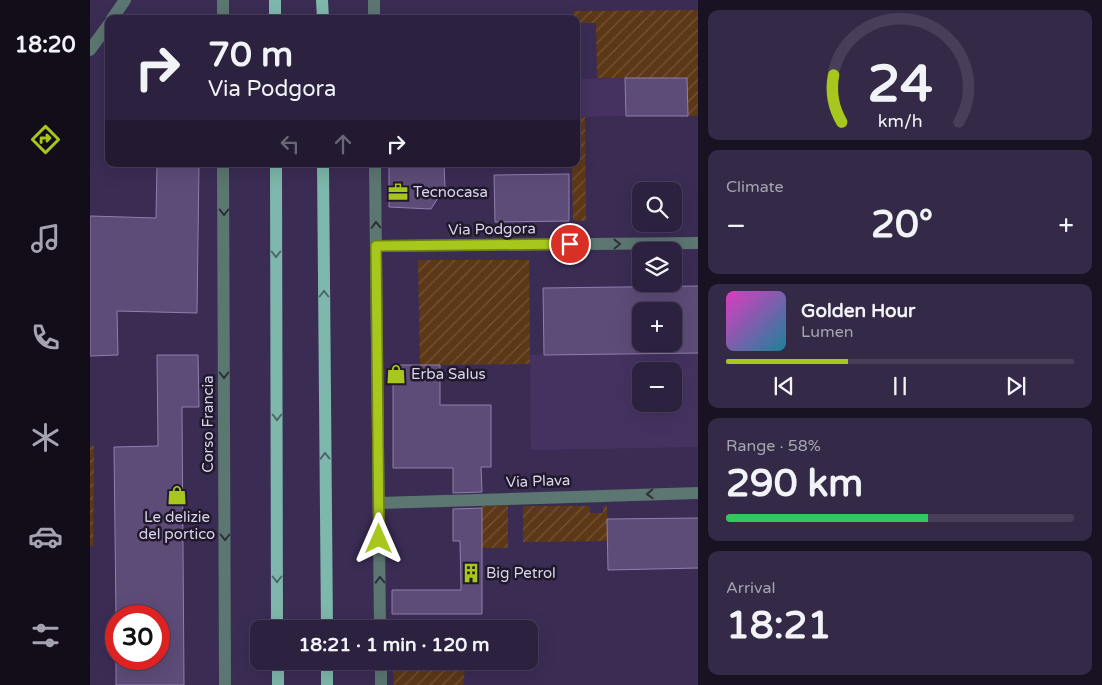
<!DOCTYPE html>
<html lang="en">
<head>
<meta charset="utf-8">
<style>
	:root { --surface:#2c213f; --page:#342946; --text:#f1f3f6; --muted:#a6a3b0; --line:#483e59; --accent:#a8c71d }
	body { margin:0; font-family:"Varela Round",sans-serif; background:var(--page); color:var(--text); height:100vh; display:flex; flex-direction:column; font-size:19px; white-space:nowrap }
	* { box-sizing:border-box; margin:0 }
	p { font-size:16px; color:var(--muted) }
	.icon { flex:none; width:28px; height:28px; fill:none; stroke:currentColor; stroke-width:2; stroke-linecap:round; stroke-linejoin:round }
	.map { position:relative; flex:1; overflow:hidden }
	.panel { display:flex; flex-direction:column; gap:10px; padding:10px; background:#181223; width:404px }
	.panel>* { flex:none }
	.banner { position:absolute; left:15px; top:15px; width:475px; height:152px; border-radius:10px; box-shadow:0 5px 20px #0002,0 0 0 1px var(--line); background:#2c213f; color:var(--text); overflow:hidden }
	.tools { position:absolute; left:542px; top:182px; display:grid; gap:10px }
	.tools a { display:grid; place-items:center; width:50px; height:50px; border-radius:10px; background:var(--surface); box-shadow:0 5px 20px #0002,0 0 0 1px var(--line); font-size:25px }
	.speed { position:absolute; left:15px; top:605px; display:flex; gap:10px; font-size:25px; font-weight:700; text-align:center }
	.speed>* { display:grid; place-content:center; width:65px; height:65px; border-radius:50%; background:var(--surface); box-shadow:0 5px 20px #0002,0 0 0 1px var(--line); line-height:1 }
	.speed .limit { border:8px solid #d22; background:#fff; color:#111 }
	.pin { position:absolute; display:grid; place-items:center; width:42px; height:42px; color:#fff; margin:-21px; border:2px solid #fff; border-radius:50%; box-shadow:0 1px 5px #0007 }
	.me { position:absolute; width:55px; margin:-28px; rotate:0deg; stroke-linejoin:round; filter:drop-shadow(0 0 4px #0008) }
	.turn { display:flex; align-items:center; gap:18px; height:105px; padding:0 20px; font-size:22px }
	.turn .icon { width:65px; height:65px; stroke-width:2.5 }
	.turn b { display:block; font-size:35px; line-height:42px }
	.lanes { display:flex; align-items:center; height:48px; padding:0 20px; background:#0003; justify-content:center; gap:25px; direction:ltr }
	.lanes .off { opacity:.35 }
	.big { font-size:38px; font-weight:800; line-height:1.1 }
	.panel .tile { flex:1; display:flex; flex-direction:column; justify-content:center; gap:8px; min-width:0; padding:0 18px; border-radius:10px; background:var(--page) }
	.panel .dial { align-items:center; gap:0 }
	.dial svg { height:130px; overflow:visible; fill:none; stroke:var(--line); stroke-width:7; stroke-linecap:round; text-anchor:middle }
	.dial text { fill:var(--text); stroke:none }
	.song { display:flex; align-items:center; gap:15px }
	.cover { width:60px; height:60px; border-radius:8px; background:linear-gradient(135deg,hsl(310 70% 55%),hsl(190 70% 35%)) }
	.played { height:5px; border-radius:2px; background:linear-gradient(90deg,var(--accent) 35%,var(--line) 35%) }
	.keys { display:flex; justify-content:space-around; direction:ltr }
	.heat { display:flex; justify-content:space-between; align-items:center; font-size:28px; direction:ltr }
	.charge { height:8px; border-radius:4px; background:linear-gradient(90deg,#34c759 58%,var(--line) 0) }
	.trip { position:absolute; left:160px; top:620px; width:288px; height:50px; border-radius:10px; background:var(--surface); box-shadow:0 5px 20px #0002,0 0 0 1px var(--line); font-weight:800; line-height:50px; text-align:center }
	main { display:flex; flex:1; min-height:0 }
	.tab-bar { display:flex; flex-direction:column; width:90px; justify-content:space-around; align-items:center; background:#120d19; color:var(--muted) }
	.tab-bar .icon { width:35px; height:35px }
	.tab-bar .selected { color:var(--accent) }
	.tab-bar b { font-size:22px; color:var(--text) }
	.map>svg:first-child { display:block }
	.built { fill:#453261; fill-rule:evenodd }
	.garden { fill:url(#garden-furrows) }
	.building { fill:#5d4c78; stroke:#8f7fae; fill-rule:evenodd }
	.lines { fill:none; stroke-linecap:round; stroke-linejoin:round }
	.minor { stroke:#5c7671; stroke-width:12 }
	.major { stroke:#7eb7ab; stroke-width:12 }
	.oneway { stroke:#2f303c }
	.oneway2 { stroke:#4f686b }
	.route-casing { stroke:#6d8113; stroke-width:12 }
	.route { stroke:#a8c71d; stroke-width:9 }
	.labels { text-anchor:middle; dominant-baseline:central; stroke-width:5; stroke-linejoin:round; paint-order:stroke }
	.poi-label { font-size:15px; fill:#dad2eb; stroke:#20192b; text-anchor:start }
	.street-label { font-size:15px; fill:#dad2eb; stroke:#20192b }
</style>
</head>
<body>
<main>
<nav class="tab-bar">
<b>18:20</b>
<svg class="icon selected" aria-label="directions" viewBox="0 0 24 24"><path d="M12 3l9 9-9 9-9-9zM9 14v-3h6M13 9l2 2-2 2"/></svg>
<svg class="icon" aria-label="music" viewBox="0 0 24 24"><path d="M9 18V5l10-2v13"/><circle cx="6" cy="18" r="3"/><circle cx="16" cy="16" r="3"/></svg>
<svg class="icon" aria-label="phone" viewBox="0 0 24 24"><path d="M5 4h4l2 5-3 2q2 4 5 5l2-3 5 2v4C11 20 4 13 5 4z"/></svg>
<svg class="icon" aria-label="climate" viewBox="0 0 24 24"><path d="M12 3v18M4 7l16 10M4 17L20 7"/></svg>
<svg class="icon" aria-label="car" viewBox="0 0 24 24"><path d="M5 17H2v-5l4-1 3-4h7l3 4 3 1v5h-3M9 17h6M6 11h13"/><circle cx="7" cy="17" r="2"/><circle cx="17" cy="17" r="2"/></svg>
<svg class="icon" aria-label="filters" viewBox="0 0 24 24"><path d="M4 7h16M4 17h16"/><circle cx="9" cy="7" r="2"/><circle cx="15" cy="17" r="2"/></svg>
</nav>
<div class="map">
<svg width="609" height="685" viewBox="0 0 609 685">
	<defs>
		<pattern id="garden-furrows" width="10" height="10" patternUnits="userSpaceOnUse" patternTransform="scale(1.25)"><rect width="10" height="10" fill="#5d3817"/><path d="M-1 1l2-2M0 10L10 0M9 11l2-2" fill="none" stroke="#745439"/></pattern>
	</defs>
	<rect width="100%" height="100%" fill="#3b2c54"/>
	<path class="built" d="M 535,78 L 536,116 L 486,117 L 486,79 Z
		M 608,353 L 608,447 L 441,450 L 440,355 ZM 551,371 L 584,371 L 584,404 L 551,404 Z"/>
	<path class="garden" d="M 608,10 L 608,116 L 598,116 L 597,78 L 507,78 L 506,23 L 486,23 L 486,19 L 484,19 L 484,11 Z
		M 486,117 L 495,117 L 496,221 L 483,221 L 482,164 L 486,164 Z
		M 328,260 L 439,260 L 440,364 L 330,365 Z
		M 0,446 L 4,446 L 3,546 L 0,546 Z
		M 392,506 L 418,506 L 418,548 L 392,548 Z
		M 433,506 L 500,506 L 500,513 L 513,513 L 513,506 L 517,506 L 518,541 L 433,542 Z
		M 303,669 L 375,669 L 373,685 L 304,685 Z"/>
	<path class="building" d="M 535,78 L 597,78 L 598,116 L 536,116 Z
		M 67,164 L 109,164 L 107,313 L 27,311 L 28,355 L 0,356 L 0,216 L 66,218 Z
		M 299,164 L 354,164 L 355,187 L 341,209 L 299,207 Z
		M 479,174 L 479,221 L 405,222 L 404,175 Z
		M 609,286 L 609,353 L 454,355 L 453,288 ZM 551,311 L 584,311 L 584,344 L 551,344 Z
		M 67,355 L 108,355 L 109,407 L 92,407 L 94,685 L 26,685 L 26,659 L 69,659 L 69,616 L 26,616 L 24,447 L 68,446 Z
		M 303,365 L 350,365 L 350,405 L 401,405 L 401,467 L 391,467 L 392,492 L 363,493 L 363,468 L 303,468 Z
		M 392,508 L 392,614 L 302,614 L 302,590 L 371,590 L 370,541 L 363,541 L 363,509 Z
		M 609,518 L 609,568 L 518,570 L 517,519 Z"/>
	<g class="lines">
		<path class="minor" d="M 133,0 L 133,19
			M 284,0 L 284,19
			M 22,19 L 35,0
			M 0,50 L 19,24
			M 133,164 L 135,685
			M 285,164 L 290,629
			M 286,246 L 609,243
			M 289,503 L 609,493
			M 291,661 L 291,685"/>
		<path class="major" d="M 185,0 L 185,19
			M 232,0 L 233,19
			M 186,164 L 187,629
			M 233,164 L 237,629
			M 188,661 L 188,685
			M 237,661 L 237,685"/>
	</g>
	<defs><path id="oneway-chevron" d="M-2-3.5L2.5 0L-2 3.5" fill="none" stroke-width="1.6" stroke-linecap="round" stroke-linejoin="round" transform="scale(1.25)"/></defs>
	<g class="oneway">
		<use href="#oneway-chevron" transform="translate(134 212) rotate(90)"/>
		<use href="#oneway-chevron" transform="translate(286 225) rotate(-91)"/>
		<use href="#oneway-chevron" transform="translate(527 244) rotate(-1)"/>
		<use href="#oneway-chevron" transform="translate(134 375) rotate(90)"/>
		<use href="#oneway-chevron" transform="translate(560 494) rotate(178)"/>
		<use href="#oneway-chevron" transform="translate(135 537) rotate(90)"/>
		<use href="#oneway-chevron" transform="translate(290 580) rotate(-91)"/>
	</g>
	<g class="oneway2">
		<use href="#oneway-chevron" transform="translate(186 254) rotate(90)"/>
		<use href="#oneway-chevron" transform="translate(234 294) rotate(-90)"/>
		<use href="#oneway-chevron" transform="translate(187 417) rotate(90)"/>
		<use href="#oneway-chevron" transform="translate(235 456) rotate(-91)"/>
		<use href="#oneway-chevron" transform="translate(187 579) rotate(90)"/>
	</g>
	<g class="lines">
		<defs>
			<path id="route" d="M 289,539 L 286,246 L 480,244"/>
		</defs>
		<use href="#route" class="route-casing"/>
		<use href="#route" class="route"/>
	</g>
	<defs>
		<symbol id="office-bare" viewBox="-9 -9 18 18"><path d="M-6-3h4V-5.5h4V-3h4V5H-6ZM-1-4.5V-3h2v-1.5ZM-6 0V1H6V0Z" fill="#a8c71d" stroke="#20192b" stroke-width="2.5" paint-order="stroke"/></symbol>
		<symbol id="shop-bare" viewBox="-9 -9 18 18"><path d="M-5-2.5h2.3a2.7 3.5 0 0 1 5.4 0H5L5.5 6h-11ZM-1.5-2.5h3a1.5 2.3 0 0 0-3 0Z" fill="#a8c71d" stroke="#20192b" stroke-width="2.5" paint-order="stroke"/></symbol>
		<symbol id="building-bare" viewBox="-9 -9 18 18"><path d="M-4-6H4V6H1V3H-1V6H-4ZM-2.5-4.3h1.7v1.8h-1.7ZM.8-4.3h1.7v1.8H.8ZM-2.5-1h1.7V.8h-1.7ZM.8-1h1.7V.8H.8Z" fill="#a8c71d" stroke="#20192b" stroke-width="2.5" paint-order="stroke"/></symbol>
	</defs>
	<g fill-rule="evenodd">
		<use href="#office-bare" x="294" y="178" width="28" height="28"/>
		<use href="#shop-bare" x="292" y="360" width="28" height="28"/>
		<use href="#shop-bare" x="73" y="481" width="28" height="28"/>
		<use href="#building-bare" x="367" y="559" width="28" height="28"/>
	</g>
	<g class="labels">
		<g class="poi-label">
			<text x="323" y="192">Tecnocasa</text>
			<text x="321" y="374">Erba Salus</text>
			<text x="87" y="517" text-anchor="middle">Le delizie<tspan x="87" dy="17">del portico</tspan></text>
			<text x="396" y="573">Big Petrol</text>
		</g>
		<g class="street-label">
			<text transform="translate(402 229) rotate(-1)">Via Podgora</text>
			<text transform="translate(118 424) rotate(-90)">Corso Francia</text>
			<text transform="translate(448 481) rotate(-2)">Via Plava</text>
		</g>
	</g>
</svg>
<div class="tools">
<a><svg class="icon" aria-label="search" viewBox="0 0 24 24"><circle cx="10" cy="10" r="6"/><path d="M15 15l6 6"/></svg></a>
<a><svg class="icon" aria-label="layers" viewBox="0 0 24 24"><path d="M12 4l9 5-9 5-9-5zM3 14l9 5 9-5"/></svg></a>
<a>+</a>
<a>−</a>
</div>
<div class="speed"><div class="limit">30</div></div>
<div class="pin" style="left:480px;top:244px;background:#d93025"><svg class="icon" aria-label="arrive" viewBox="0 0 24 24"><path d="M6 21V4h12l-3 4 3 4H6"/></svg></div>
<svg class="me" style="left:289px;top:539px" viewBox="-20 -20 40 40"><path d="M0-17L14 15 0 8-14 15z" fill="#a8c71d" stroke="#fff" stroke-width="4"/></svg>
<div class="trip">18:21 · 1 min · 120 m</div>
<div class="banner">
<div class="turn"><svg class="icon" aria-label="right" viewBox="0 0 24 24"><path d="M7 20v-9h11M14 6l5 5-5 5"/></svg><div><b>70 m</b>Via Podgora</div></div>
<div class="lanes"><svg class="icon off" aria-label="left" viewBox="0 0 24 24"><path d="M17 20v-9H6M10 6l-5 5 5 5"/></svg><svg class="icon off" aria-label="ahead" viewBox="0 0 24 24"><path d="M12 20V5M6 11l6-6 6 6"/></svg><svg class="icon" aria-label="right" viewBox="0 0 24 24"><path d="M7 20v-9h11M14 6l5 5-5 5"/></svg></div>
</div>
</div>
<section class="panel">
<div class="tile dial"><svg viewBox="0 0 100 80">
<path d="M14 69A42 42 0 1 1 86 69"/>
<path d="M14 69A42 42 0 0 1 9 40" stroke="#a8c71d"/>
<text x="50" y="56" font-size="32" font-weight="700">24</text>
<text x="50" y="72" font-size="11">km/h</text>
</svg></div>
<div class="tile"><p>Climate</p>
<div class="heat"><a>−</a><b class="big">20°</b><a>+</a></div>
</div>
<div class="tile">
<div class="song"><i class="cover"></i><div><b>Golden Hour</b><p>Lumen</p></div></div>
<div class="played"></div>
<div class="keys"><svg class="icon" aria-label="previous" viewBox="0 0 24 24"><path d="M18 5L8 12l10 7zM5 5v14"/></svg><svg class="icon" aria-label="pause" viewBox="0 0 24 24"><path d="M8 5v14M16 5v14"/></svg><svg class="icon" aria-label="next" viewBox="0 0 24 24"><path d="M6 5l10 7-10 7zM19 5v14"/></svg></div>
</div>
<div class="tile"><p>Range · 58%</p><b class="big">290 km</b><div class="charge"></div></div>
<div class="tile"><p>Arrival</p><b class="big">18:21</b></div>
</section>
</main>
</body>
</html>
